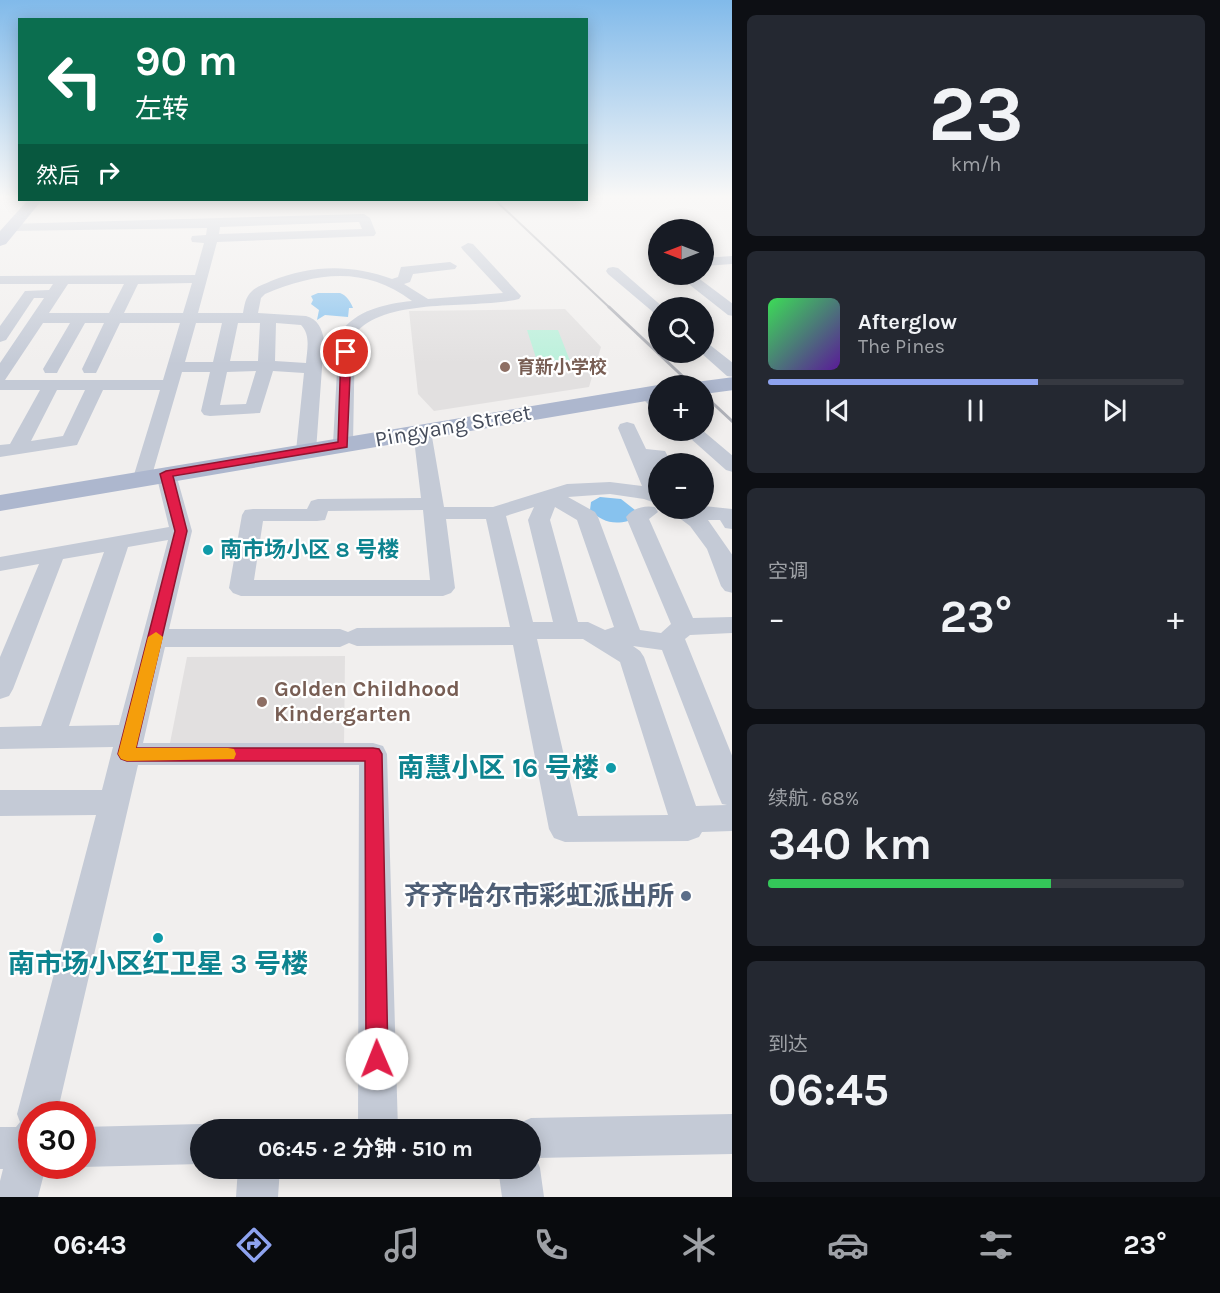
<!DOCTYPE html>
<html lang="zh">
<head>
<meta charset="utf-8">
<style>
	:root { --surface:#171b24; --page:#242831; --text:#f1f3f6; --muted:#9ea1a6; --line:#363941; --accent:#8ea3ef }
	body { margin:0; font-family:Karla,"Noto Sans SC",sans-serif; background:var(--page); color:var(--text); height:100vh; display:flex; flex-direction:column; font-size:22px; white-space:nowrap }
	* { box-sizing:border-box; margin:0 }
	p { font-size:20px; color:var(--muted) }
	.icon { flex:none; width:33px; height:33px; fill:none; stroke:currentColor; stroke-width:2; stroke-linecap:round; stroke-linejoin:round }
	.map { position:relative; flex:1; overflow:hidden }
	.side { display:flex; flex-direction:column; gap:15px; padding:15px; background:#0d0f14; width:488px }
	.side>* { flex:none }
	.top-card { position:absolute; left:18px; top:18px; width:570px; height:183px; border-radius:0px; box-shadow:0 3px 15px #0003; background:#0b6e4f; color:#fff; overflow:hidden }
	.needle { width:39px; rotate:270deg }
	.tools { position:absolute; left:648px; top:219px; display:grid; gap:12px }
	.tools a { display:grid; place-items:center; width:66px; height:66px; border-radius:50%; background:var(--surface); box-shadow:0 3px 15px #0003; font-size:30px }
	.speed { position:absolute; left:18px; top:1101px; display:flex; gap:12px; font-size:30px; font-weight:700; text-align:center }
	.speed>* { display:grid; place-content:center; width:78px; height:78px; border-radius:50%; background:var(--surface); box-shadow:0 3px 15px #0003; line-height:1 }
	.speed .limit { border:9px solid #d22; background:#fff; color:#111 }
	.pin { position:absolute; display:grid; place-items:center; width:51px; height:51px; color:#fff; margin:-26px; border:3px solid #fff; border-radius:50%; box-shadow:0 2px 6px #0007 }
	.me { position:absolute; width:66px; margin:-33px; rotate:359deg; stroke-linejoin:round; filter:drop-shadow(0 0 4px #0008) }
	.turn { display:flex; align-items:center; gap:21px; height:126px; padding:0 18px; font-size:27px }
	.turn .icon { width:78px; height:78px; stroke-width:2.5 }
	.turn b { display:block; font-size:42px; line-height:51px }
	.then { display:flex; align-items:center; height:57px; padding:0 18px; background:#0003; gap:12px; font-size:22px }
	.big { font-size:45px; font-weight:700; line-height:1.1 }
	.side .widget { flex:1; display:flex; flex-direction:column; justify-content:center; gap:9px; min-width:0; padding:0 21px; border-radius:9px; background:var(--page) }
	.side .dial { align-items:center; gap:0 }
	.dial b { font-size:78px; line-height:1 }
	.song { display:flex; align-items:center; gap:18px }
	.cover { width:72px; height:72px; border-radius:9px; background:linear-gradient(135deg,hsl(130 70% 55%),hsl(270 70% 35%)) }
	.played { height:6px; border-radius:3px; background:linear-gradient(90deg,var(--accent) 65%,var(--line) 65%) }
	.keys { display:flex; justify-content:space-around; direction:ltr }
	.heat { display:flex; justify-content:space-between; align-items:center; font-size:33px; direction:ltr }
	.charge { height:9px; border-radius:4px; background:linear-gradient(90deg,#34c759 68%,var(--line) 0) }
	.trip { position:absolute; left:190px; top:1119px; width:351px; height:60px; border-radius:30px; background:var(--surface); box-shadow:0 3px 15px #0003; font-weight:700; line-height:60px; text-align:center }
	.tab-bar { display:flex; height:96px; justify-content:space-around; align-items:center; background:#090b0e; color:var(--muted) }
	.tab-bar .icon { width:42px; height:42px }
	.tab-bar .current { color:var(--accent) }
	.tab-bar b { font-size:27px; color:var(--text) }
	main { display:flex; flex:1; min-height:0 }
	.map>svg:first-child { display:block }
	.education { fill:#e2e0e0 }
	.green { fill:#bbf0db }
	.water { fill:#87c2ee }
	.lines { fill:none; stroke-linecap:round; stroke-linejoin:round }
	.minor { fill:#c4cad6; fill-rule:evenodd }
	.major { fill:#adb7ce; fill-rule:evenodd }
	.rail-far1 { stroke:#b0b2b9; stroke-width:2 }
	.rail { stroke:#b0b2b9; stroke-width:3 }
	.route { fill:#e11d48; stroke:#92132f; stroke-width:1.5 }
	.slow { fill:#f59e0b }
	.education-dot { fill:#8d6e63; stroke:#fff; stroke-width:2 }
	.culture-dot { fill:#0f9aa8; stroke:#fff; stroke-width:2 }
	.service-dot { fill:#5c6f8a; stroke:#fff; stroke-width:2 }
	.labels { text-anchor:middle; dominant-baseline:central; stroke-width:4.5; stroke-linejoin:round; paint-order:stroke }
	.far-education-label { font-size:18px; font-weight:bold; fill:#785e54; stroke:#fff; text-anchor:start }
	.street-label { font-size:22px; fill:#464d5c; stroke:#fff }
	.culture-label { font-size:22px; font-weight:bold; fill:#0d838f; stroke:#fff; text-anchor:start }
	.education-label { font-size:22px; font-weight:bold; fill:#785e54; stroke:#fff; text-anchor:start }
	.near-culture-label { font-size:27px; font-weight:bold; fill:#0d838f; stroke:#fff; text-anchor:end }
	.near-service-label { font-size:27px; font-weight:bold; fill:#4e5e75; stroke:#fff; text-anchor:end }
</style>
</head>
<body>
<main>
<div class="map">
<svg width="733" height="1197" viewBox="0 0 733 1197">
	<rect width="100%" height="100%" fill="#f1efee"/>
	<path class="education" d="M 565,309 L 601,347 L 589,387 L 434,411 L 418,394 L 409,311 Z
		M 345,656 L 344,747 L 169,748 L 187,657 Z"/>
	<path class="green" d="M 527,330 L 558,330 L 570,361 L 537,361 Z"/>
	<path class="water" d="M 340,293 C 346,295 351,302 353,308 L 349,308 L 348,317 L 325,315 L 317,320 L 319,310 L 311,304 L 313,300 L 311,296 L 318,293 Z
		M 600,497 L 621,499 L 635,510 L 628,521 C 612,525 601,521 590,510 L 591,502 Z"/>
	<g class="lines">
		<path class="minor" d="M 364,214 L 370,218 L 376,233 L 374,236 L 217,242 L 198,313 L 243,313 C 244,308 245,300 248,296 C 253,287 263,285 271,281 C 311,265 351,264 392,279 L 398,277 L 401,267 L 450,262 L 457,266 L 455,269 L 413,274 L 410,282 L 404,284 L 428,299 L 503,293 L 463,250 L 461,247 L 468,243 L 473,244 L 521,296 L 519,299 C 474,310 386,296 355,334 L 353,444 L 350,448 L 336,448 L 333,444 L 339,334 C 356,310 384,304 412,301 C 364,265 316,273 265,294 L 261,298 L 258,313 L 306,316 C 318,319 322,329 324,340 L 316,451 L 313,455 L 299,455 L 296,451 L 304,373 L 273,371 L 260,413 L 210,416 L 204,415 L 201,411 L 210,372 L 182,372 L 150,482 L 136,482 L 133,478 L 160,390 L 103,390 L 77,445 L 0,457 L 0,445 L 10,444 L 40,390 L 0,390 L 0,363 L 44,298 L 34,298 L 6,340 L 0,342 L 0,326 L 25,291 L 49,290 L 53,284 L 0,284 L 0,276 L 195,275 L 204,243 L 192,242 L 191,239 L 192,236 L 206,235 L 207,228 L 12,231 L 6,227 L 8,224 ZM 359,222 L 362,229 L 219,234 L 220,227 ZM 192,283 L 183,313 L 124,313 L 138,284 ZM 68,284 L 124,284 L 109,313 L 49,313 ZM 43,323 L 70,323 L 43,369 L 45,373 L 57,373 L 59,369 L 85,323 L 104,323 L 82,369 L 84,373 L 96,373 L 98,369 L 120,323 L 180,323 L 163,380 L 5,380 ZM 196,323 L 222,323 L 213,362 L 185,362 ZM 238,323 L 260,323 L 258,361 L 230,361 ZM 276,323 L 301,325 C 311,335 307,350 306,363 L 275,361 ZM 256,371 L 246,404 L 220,405 L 227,372 ZM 57,390 L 85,390 L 63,436 L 31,441 Z
			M 733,256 L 733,264 L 704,266 L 704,258 Z
			M 613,267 L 618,268 L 664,308 L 658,308 L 658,313 L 653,312 L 608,274 L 606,271 L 608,268 Z
			M 676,274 L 693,274 L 733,304 L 733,316 L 728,315 Z
			M 704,343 L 710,345 L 733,363 L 733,377 L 727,376 L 700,352 L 704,352 Z
			M 647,389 L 658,395 L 658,409 L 652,408 L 638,394 L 641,390 Z
			M 627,422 L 634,424 L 646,449 L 665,451 L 672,464 L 658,464 L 658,469 L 654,467 L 658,476 L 658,504 L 644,499 L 610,494 L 568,497 L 595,512 L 598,517 L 640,630 L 661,633 L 671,624 L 626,517 C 633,508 644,505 655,507 L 658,512 L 649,519 L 693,618 L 733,617 L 733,633 L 690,635 L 685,639 L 733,758 L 733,831 L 702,832 L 699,837 L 688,841 L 565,842 L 554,838 L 549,829 L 513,645 L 357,646 L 349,643 L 340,647 L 165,647 L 143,743 L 373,743 L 383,746 L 387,754 L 398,1130 L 358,1130 L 359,765 L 138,765 L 57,1114 L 32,1114 L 32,1166 L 46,1166 L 38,1197 L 0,1197 L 0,1181 L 3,1169 L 0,1169 L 0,1127 L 16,1127 L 20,1122 L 17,1114 L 96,815 L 0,816 L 0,790 L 102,790 L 113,747 L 0,749 L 0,727 L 41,726 L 104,552 L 63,559 L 13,689 L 9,696 L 0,699 L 0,657 L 39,564 L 0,571 L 0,557 L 169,527 L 156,474 L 159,470 L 173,470 L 176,474 L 192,531 L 169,629 L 340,629 L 348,632 L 357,628 L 510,627 L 486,519 L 446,519 L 455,588 L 451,593 L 443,596 L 241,596 L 233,593 L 229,588 L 242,515 L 245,510 L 253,509 L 307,509 L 311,501 L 318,499 L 421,498 L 413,431 L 415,427 L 429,427 L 431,431 L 444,507 L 493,507 L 567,484 L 610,482 L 642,486 L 618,428 L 620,424 ZM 534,507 L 528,520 L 553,622 L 533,622 L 506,516 ZM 555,507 L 577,520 L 614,627 L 605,630 L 588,622 L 578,622 L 550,520 ZM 423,510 L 430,580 L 254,580 L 263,521 L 317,521 L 325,520 L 328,511 ZM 168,540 L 119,725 L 69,726 L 128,547 ZM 537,639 L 583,639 L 620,662 L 668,815 L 578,816 ZM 633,646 L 662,650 L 718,795 L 722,804 L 727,805 L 696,806 L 644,657 L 640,651 Z
			M 681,430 L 702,430 L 733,456 L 733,472 L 726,470 Z
			M 704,506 L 733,509 L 733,529 L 725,528 L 720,520 L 708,520 L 733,556 L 733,593 L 725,591 L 721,586 L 707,549 L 690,526 L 666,508 L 704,508 Z
			M 733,1114 L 733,1154 L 536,1158 L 540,1168 L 544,1197 L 502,1197 L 498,1168 L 531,1168 L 531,1130 L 514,1130 L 517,1124 L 531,1118 Z
			M 201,1124 L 215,1130 L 201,1130 L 201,1164 L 82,1167 L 77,1166 L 82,1166 L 82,1127 Z
			M 238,1168 L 280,1168 L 278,1197 L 236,1197 Z"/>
		<path class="major" d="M 28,200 L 42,200 L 6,244 L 0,246 L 0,231 Z
			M 733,377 L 733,390 L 704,394 L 704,386 L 694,386 L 696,382 Z
			M 658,385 L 658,399 L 0,511 L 0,495 Z"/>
		<path class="rail-far1" d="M 495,200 L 610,308"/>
		<path class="rail" d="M 609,307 L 693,386
			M 704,395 L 733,422"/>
	</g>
	<linearGradient id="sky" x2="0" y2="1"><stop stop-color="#81baea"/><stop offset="0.54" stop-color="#f9f8f7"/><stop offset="1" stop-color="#f9f8f7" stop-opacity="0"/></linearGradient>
	<rect width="733" height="364" fill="url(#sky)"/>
	<path class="route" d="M 346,349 L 351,352 L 347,447 L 173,476 L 187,531 L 136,748 L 373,748 L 379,749 L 382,754 L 388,1059 L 384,1067 L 377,1070 L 369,1067 L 366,1059 L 365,761 L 127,761 L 121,759 L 118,754 L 175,531 L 160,474 L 166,471 L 338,442 L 341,352 Z"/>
	<path class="slow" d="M 156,632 L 163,637 L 136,748 L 228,748 L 234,749 L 236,754 L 234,759 L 127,761 L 121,759 L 118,754 L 148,637 Z"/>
	<g class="education-dot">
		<circle cx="505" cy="367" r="6"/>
		<circle cx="262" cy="702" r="6"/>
	</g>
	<g class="culture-dot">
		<circle cx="208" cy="550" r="6"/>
		<circle cx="611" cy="768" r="6"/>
		<circle cx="158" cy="938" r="6"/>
	</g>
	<circle class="service-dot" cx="686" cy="896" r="6"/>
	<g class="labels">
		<g class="far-education-label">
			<text x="517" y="367">育新小学校</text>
		</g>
		<g class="street-label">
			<text transform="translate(453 426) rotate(-10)">Pingyang Street</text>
		</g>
		<g class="culture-label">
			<text x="220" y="550">南市场小区 8 号楼</text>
		</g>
		<g class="education-label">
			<text x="274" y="689">Golden Childhood<tspan x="274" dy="25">Kindergarten</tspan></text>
		</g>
		<g class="near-culture-label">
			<text x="599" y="768">南慧小区 16 号楼</text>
			<text x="158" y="964" text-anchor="middle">南市场小区红卫星 3 号楼</text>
		</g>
		<g class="near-service-label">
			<text x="674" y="896">齐齐哈尔市彩虹派出所</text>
		</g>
	</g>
</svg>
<div class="tools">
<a><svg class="needle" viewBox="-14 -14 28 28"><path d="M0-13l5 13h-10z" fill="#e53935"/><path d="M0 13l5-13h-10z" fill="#9ea1a6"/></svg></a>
<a><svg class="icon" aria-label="search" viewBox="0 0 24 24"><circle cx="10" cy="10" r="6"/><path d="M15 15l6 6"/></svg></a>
<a>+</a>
<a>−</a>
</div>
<div class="speed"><div class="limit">30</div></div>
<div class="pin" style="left:346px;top:352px;background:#d93025"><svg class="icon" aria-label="arrive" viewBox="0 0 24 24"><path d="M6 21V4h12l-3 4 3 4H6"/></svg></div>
<svg class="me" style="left:377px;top:1059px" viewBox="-20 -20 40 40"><circle r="19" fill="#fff"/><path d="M0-13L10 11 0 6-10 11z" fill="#e11d48"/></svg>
<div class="trip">06:45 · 2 分钟 · 510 m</div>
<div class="top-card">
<div class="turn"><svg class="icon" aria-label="left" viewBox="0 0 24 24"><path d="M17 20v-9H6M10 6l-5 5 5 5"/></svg><div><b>90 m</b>左转</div></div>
<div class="then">然后<svg class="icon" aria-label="right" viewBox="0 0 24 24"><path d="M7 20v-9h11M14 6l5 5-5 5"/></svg></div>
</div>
</div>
<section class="side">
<div class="widget dial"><b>23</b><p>km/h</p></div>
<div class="widget">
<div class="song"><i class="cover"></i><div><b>Afterglow</b><p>The Pines</p></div></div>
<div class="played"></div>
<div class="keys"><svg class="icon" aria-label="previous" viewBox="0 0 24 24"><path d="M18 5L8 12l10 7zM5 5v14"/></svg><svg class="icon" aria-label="pause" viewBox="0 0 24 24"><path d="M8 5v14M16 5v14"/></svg><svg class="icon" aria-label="next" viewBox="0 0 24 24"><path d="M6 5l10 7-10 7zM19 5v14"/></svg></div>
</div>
<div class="widget"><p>空调</p>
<div class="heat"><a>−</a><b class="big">23°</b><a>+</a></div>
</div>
<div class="widget"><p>续航 · 68%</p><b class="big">340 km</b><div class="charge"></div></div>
<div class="widget"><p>到达</p><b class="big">06:45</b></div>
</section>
</main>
<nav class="tab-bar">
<b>06:43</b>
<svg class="icon current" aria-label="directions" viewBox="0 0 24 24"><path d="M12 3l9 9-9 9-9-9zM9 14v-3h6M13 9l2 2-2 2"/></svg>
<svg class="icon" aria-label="music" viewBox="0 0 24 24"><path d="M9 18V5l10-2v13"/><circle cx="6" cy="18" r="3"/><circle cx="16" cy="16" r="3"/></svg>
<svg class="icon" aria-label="phone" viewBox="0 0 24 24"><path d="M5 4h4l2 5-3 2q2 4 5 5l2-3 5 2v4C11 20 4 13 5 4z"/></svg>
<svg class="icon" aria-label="climate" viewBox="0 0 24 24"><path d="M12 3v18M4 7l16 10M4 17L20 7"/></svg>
<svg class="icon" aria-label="car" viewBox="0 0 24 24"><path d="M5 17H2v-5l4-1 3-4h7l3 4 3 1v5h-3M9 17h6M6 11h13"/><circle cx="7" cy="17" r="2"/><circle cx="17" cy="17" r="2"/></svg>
<svg class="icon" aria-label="filters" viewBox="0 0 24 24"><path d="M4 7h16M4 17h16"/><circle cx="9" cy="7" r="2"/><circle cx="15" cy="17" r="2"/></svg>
<b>23°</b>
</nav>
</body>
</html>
